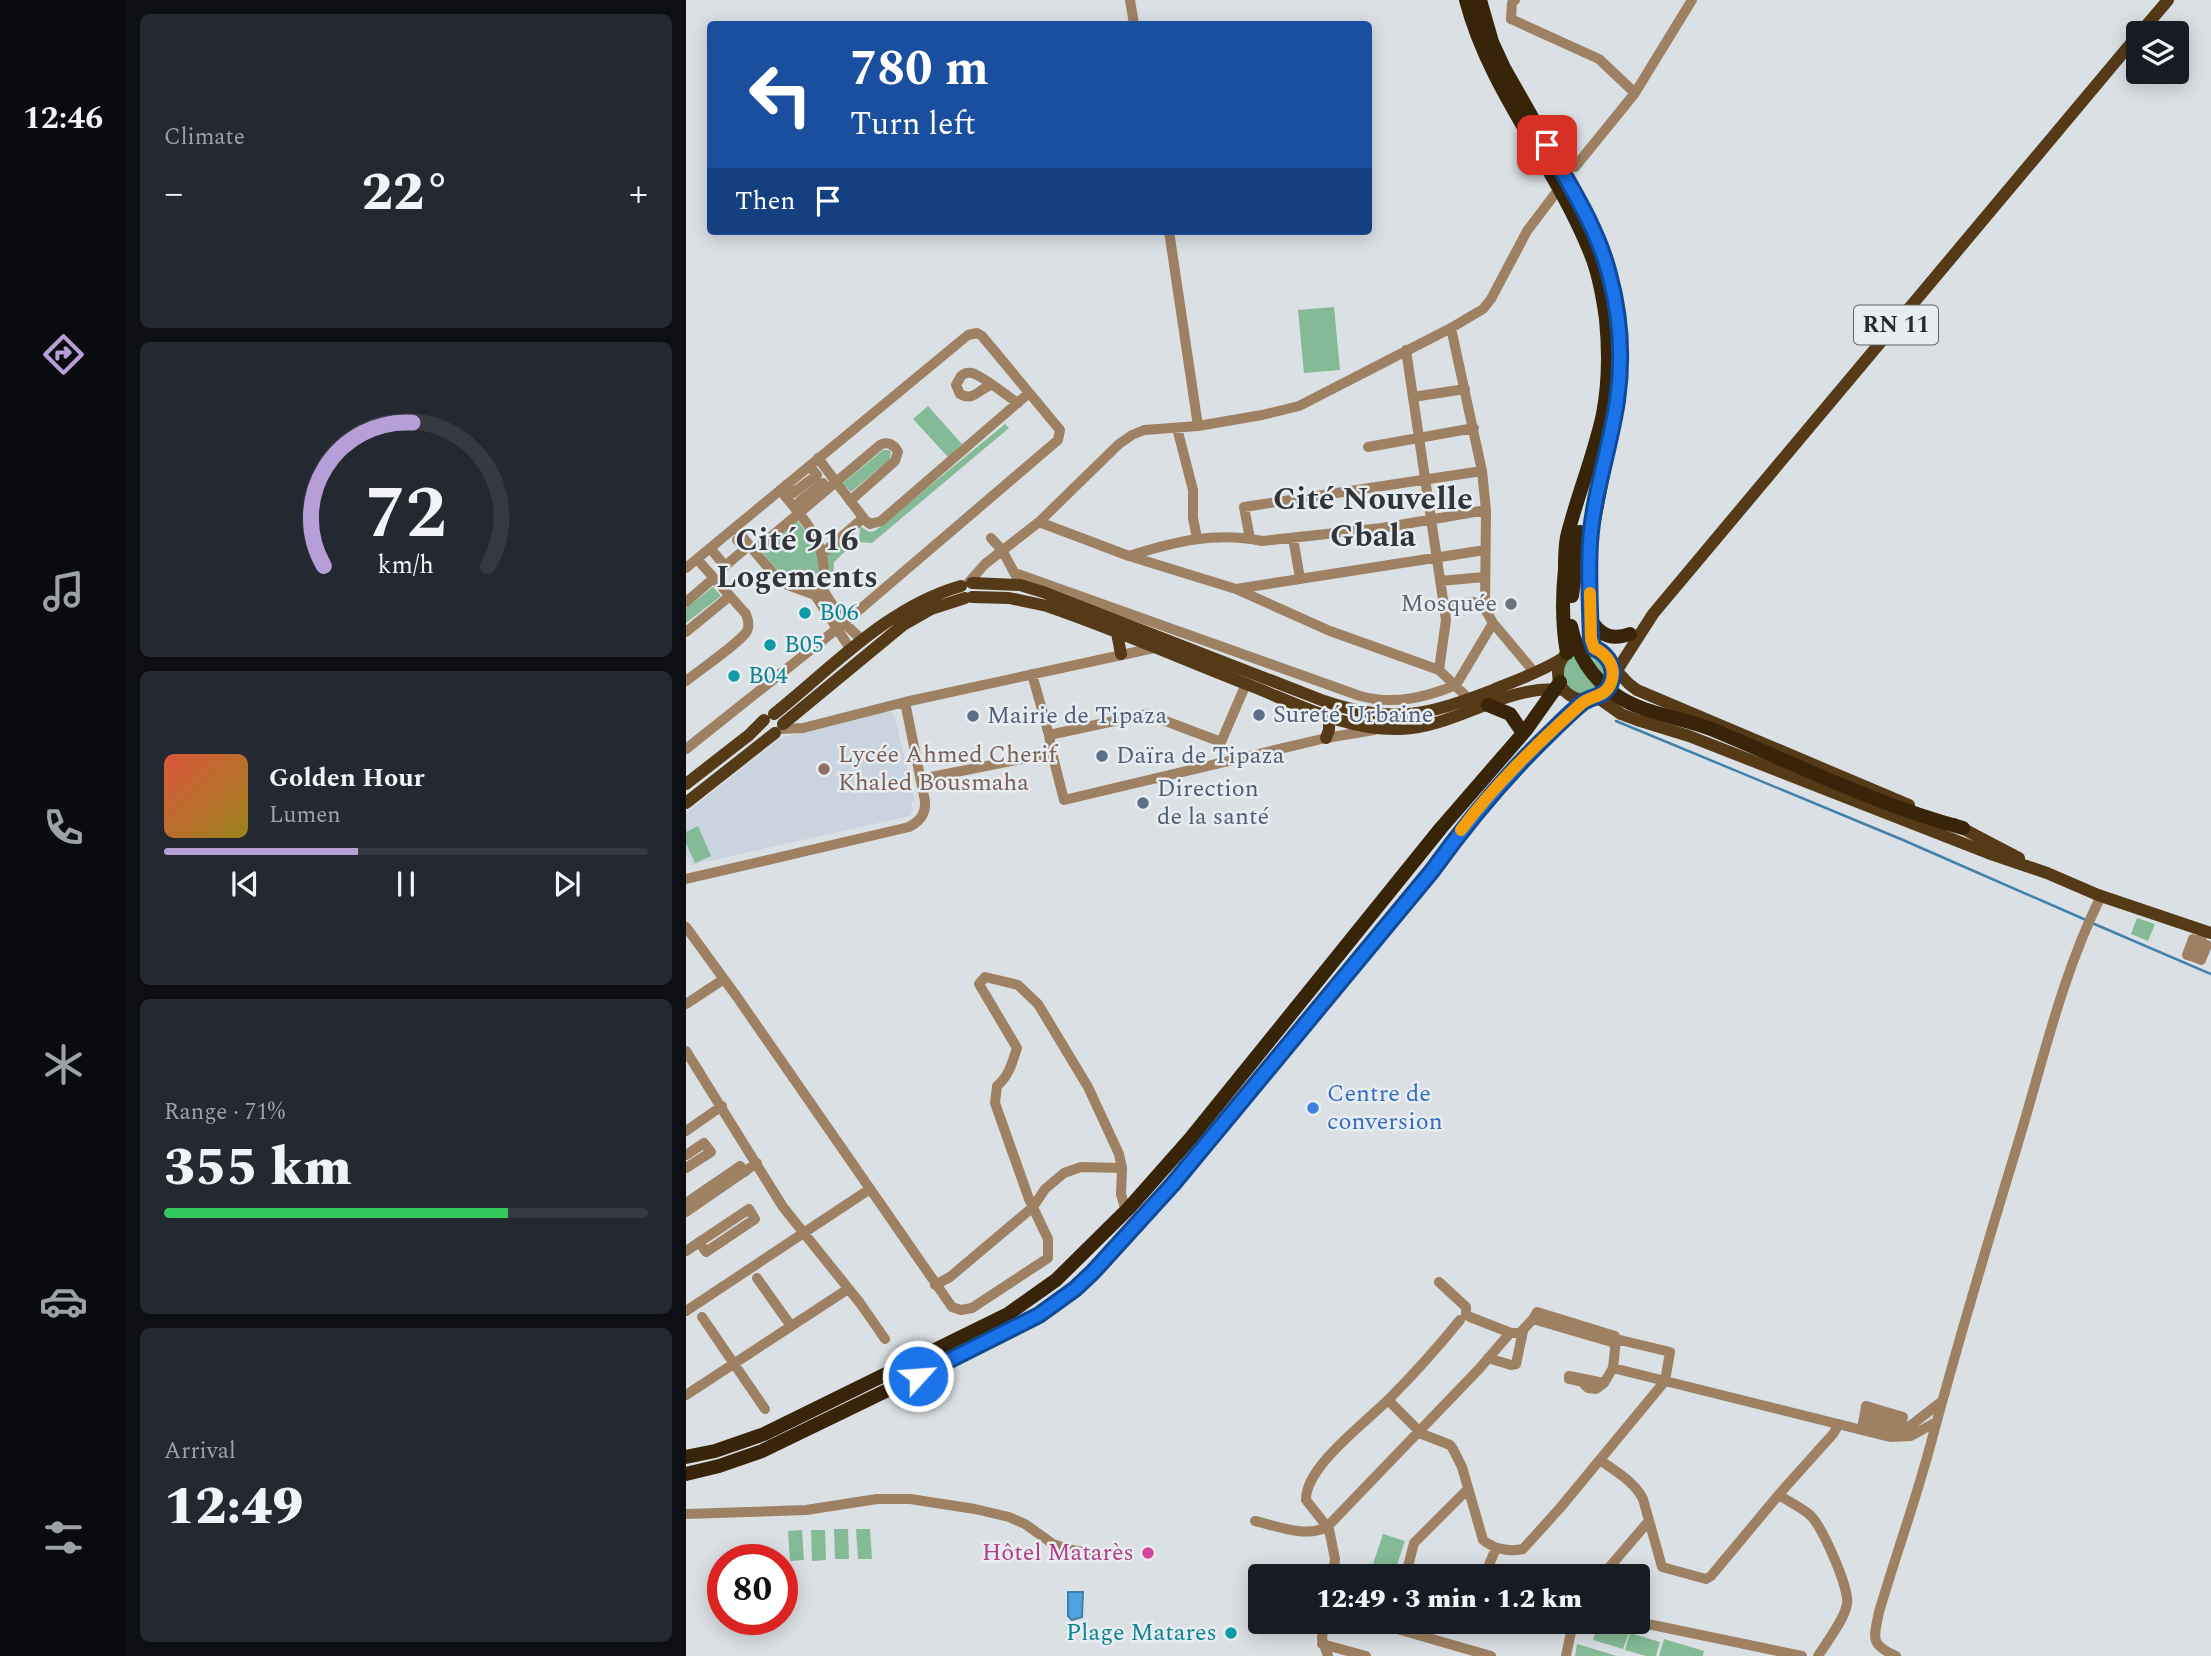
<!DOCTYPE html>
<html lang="en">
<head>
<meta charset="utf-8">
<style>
	:root { --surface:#171b24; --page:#242831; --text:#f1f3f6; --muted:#9ea1a6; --line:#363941; --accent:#b69fd6 }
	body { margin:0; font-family:Spectral,serif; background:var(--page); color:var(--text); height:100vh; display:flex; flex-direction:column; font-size:26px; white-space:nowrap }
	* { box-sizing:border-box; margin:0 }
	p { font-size:23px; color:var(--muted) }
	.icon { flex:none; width:38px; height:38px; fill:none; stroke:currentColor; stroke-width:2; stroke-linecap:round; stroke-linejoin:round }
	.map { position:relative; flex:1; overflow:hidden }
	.side { display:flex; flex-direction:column; gap:14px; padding:14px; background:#0d0f14; width:560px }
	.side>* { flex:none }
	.hud { position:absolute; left:21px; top:21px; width:665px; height:214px; border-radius:7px; box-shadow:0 4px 18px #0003; background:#1a4fa0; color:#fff; overflow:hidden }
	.fabs { position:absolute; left:1440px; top:21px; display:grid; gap:14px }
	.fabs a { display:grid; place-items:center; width:63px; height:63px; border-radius:7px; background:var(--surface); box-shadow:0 4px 18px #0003; font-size:35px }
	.speed { position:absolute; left:21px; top:1544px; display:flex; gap:14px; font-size:35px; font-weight:700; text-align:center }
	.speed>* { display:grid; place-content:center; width:91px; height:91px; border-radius:50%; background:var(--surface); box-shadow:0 4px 18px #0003; line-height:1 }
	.speed .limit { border:10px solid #d22; background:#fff; color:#111 }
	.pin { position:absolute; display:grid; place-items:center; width:60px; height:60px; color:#fff; margin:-30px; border-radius:14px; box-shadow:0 4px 10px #0006 }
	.me { position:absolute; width:77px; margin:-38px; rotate:64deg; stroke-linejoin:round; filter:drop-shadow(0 0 5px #0008) }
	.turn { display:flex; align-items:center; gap:24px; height:147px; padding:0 28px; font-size:32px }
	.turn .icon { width:91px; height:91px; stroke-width:2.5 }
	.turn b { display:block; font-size:49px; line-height:60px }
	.then { display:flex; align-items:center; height:66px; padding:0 28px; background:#0003; gap:14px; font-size:26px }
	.big { font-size:52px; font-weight:800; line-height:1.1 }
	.side .card { flex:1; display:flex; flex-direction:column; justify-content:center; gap:10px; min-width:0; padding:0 24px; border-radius:10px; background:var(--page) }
	.side .dial { align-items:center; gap:0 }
	.dial svg { height:182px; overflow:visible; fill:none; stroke:var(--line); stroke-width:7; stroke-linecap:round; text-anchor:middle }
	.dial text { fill:var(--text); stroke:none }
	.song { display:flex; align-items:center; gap:21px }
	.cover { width:84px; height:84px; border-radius:10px; background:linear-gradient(135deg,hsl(10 70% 55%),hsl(50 70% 35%)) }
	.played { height:7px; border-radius:4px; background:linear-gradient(90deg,var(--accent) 40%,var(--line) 40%) }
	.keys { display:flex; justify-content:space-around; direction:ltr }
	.heat { display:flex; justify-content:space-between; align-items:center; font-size:38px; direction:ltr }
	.charge { height:10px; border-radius:5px; background:linear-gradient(90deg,#34c759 71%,var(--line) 0) }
	.trip { position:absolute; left:562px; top:1564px; width:402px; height:70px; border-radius:7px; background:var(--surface); box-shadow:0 4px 18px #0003; font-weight:800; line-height:70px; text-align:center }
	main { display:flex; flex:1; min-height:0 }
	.dock { display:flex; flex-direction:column; width:126px; justify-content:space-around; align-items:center; background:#090b0e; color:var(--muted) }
	.dock .icon { width:49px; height:49px }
	.dock .current { color:var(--accent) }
	.dock b { font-size:32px; color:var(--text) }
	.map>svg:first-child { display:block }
	.built { fill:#cad4de }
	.green { fill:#84bb96 }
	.water { fill:#4ca5e2; stroke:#4180ab; stroke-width:2 }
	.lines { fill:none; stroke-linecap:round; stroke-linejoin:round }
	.stream { stroke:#4180ab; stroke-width:2.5 }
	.minor { stroke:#9d8162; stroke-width:10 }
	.major { stroke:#553a17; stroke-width:12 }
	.highway { stroke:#382409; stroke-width:14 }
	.route-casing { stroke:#114b97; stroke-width:18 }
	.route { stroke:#1a73e8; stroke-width:12 }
	.slow { stroke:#f59e0b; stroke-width:12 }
	.worship-dot { fill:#6b7280; stroke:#e8edf1; stroke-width:2.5 }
	.culture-dot { fill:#0f9aa8; stroke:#e8edf1; stroke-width:2.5 }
	.service-dot { fill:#5c6f8a; stroke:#e8edf1; stroke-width:2.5 }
	.education-dot { fill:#8d6e63; stroke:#e8edf1; stroke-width:2.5 }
	.shop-dot { fill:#3f7fe0; stroke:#e8edf1; stroke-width:2.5 }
	.hotel-dot { fill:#d1479c; stroke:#e8edf1; stroke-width:2.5 }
	.labels { text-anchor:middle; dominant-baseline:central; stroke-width:5; stroke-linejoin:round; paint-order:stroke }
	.shield { fill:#e8edf1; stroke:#626467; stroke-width:2 }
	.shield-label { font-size:23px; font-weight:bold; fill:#282a2c }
	.worship-label { font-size:24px; fill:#5b616d; stroke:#e8edf1; text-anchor:end }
	.culture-label { font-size:24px; fill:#0d838f; stroke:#e8edf1; text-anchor:start }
	.service-label { font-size:24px; fill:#4e5e75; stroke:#e8edf1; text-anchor:start }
	.education-label { font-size:24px; fill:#785e54; stroke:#e8edf1; text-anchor:start }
	.shop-label { font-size:24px; fill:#366cbe; stroke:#e8edf1; text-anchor:start }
	.hotel-label { font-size:24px; fill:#b23c85; stroke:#e8edf1; text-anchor:end }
	.district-label { font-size:32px; font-weight:bold; fill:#313438; stroke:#e8edf1 }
</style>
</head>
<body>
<main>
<nav class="dock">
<b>12:46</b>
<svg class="icon current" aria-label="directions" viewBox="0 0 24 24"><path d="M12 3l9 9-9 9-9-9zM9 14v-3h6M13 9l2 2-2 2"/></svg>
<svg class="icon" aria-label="music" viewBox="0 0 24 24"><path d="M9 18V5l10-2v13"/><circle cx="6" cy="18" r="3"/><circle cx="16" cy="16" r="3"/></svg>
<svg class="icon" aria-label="phone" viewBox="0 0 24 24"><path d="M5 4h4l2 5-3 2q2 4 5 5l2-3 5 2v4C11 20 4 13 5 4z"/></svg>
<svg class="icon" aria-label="climate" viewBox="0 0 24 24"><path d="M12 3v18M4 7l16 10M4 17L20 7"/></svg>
<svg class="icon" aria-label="car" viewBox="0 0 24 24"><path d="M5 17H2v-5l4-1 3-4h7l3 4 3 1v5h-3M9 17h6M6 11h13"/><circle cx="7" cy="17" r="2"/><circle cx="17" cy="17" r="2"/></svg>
<svg class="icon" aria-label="filters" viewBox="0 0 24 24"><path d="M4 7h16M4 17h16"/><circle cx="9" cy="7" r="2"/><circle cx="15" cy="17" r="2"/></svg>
</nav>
<section class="side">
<div class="card"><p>Climate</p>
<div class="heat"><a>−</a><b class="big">22°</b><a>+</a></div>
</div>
<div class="card dial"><svg viewBox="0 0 100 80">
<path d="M14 69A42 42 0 1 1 86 69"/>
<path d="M14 69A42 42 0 0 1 53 6" stroke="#b69fd6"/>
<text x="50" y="56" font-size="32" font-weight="700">72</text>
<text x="50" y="72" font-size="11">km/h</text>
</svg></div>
<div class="card">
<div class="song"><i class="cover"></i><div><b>Golden Hour</b><p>Lumen</p></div></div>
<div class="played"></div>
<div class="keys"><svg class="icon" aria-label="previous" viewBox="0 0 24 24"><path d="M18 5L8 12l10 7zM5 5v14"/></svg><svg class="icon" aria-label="pause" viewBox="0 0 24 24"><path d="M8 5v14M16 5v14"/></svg><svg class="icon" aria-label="next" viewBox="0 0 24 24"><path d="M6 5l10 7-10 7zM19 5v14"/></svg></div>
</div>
<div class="card"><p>Range · 71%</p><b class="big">355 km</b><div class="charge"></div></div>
<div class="card"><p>Arrival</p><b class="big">12:49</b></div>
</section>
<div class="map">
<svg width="1525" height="1656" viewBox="0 0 1525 1656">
	<rect width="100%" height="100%" fill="#dbe0e4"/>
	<path class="built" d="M 200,711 L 208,714 L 229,800 L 225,802 L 227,810 L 224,816 L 5,865 L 0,854 L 0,813 L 95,738 Z"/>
	<path class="green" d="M 648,307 L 654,370 L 618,373 L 612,310 Z
		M 242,406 L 276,444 L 262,457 L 227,419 Z
		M 319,424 L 323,428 L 186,543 L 173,542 L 174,526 L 183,532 L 189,531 Z
		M 197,450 L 203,450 L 205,452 L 204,459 L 165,492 L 157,483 Z
		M 111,520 L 131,546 L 135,585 L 130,587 C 101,585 92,573 76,551 Z
		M 168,531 L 168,543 L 148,562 L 147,581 L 150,584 L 146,588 L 143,585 L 140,556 Z
		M 27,587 L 35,596 L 0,623 L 0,608 Z
		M878 673a22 22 0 1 1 44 0a22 22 0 1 1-44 0Z
		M 12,826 L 25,856 L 9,863 L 0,843 L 0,832 Z
		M 1451,918 L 1469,924 L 1462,941 L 1445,934 Z
		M 148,1529 L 162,1529 L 163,1559 L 149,1559 Z
		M 170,1529 L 184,1529 L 186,1559 L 172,1559 Z
		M 116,1530 L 118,1560 L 104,1561 L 102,1531 Z
		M 125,1530 L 139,1530 L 140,1560 L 126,1561 Z
		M 697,1534 L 719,1541 L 707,1577 L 686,1577 L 683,1576 Z
		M 912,1623 L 943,1632 L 937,1649 L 907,1640 Z
		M 944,1633 L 974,1642 L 970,1656 L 960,1656 L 939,1650 Z
		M 978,1639 L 1018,1651 L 1017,1656 L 973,1656 Z
		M 891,1644 L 931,1656 L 889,1656 Z"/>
	<path class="water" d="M 382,1592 L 397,1592 L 396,1617 L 386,1620 L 382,1616 Z"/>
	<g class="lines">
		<path class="stream" d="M 930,721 L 1217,840 L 1400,920
			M 1406,923 L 1525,974"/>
		<path class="minor" d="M 444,0 L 448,24
			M 829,0 L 826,3 L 825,19 L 913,59 L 949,93
			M 889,167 L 949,93 L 1006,0
			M 483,231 L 512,426
			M 765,328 L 796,471 L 800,510 L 799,609 L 807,623 L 849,673
			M 720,350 L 760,620 L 753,670
			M 305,385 C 293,389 287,402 274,394 L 270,385 L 275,376 C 279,373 281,372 286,373 C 297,376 321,396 332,403
			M 727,397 L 779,389
			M 491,428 L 507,490 L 507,518 L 511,538
			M 682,447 L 788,428
			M 100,485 L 107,493 L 131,475 L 123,466
			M 164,501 L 209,461 L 212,452 C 208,444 201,441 194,445 L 150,482 L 179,520 L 184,524 L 195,521 L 343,393
			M 118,508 L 114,501 L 137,483 L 141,489
			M 353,522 L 443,556 L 550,589 L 644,631 L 753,670 L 783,699
			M 49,528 L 90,577 L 99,584 L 129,595 L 137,590 C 143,542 122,525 94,490
			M 305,538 L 316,550 L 331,578
			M 607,538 L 614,578
			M 564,539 L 558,507 L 796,471
			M 24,548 L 39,566 L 59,549 L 51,540
			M 68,551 L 150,482 L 132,458
			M 137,553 L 177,518
			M 443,556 C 487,542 530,531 576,541 L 696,528 L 800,510
			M 0,568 L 282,335 L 291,333 L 296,336 L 374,430 L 372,440 L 152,628 L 0,749
			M 329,573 L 674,696 C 708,705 738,698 770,685 L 807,623
			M 754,581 L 798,577
			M 283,582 L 299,564 L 353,522 L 433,444 L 446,435 L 458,430 L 512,426 L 576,415 L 613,406 L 765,328 L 797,309 L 805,299 L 841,231 L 869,194
			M 550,589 L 799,550
			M 137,590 L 158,623 L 176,640
			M 129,595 L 165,650
			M 0,602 L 28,578
			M 758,605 L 788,602 L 799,609
			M 0,632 L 44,596
			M 346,674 L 363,735
			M 0,681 C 12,671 55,642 61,631 C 64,625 62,619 60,614 L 11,559
			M 219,702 L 468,648
			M 366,753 L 363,735 L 461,714 L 535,742 L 560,684
			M 235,779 L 366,753 L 378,800 L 640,738 L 688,730
			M 0,879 L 223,827 C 234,821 240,814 239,801 L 219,702 L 117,728 L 95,729
			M 0,927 L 51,997 L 266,1307 L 275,1310 L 286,1308 L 362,1258 L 362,1239 L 343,1199 L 309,1103 L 311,1086 C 323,1076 326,1063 331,1048 L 293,984 L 299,977 L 332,985 L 352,1004 L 402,1087 L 433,1154 L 436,1168 L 435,1194 L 440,1211
			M 1508,957 L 1515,960 L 1521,945 L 1507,939 L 1501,955 L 1508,957 L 1518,931
			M 0,1004 L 38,979
			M 0,1051 L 97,1207 L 174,1303 L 199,1339
			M 0,1131 L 36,1106
			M 0,1155 L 18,1143 L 25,1152 L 0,1168
			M 0,1203 L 54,1166 L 59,1172
			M 0,1212 L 71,1163
			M 0,1251 L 63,1209 L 69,1219 L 20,1252 L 13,1242
			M 71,1278 L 105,1326
			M 753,1282 L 780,1307 L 780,1314 L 784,1317 L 825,1333 L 834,1333 L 847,1319 L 929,1343
			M 249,1285 L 264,1277 L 347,1207 L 359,1189 L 378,1173 L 395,1167 L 436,1168
			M 0,1311 L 184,1189
			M 16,1317 L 79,1409
			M 930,1339 L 927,1368 L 1204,1437 L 1225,1436 L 1250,1422
			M 802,1358 L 825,1365 L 830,1364 L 837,1331
			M 918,1383 L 883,1376 L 883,1379 L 896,1382 L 902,1388 L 910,1389 L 918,1383 L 927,1368
			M 0,1395 L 162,1289
			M 702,1400 L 736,1434 L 764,1445 L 767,1449 L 776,1467 L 797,1540 C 808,1549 823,1552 837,1549 L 874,1508 L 979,1381 L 984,1352 L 930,1339 L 929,1336 L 851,1312 L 847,1319
			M 1179,1414 L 1216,1423
			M 1176,1429 C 1177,1422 1179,1414 1180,1406 L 1217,1417 L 1215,1425 L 1206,1428 L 1178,1421
			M 1210,1432 L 1224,1426 L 1255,1402
			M 914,1460 C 930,1472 948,1481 957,1499 L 976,1567 L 1020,1579 L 1025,1576 L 1095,1492 L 1147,1434 L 1153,1424
			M 1093,1495 C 1103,1502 1115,1507 1124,1515 C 1136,1526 1164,1589 1161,1604 C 1159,1619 1140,1643 1132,1656
			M 0,1514 L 120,1510 L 191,1499 L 224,1499 L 289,1509 L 323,1517 L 339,1524 L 367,1544 L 381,1549 L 417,1556
			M 569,1521 C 591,1526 622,1539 642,1526 L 793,1369 L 824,1333
			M 721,1570 L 728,1543 L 782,1489
			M 647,1577 L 649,1559 L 643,1529 L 620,1500 C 619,1466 683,1420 705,1397 C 729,1373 752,1347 774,1320
			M 712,1577 L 721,1570 L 744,1577
			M 798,1577 L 810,1548
			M 915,1577 L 962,1522
			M 638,1622 L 636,1639 L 642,1656
			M 687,1622 L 805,1656
			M 952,1622 L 1116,1656
			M 636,1644 L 680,1656
			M 880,1656 L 887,1622
			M 1210,1656 C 1183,1644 1188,1638 1193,1612 C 1210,1554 1231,1497 1246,1439 C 1272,1343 1300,1248 1329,1153 C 1356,1066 1374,979 1415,896"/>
		<path class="major" d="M 1454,33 L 1482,0
			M 286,583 L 334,585 L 357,592 L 638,701 C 708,725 741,715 807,690 C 831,680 855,672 877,658
			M 286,597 L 323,598 L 361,606 C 431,630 499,660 568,687 C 615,706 663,731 715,729 C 771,727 821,683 878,690
			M 431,633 L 435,654
			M872 673a27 27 0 1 1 54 0a27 27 0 1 1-54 0Z
			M 927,667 L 943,684 L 951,690 L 1223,805
			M 926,678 L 967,614 L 1452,35
			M 911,697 L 935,714 L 951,720 L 1003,736 L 1302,853 L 1361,873 L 1412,895 L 1525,933
			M 88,714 C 147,667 201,607 275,586
			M 97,724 L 217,625 L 245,609 L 279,598
			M 640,738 L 643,730 L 643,717
			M 0,784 L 63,735 L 78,720
			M 0,803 L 89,733
			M 1268,824 L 1333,858"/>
		<path class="highway" d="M 780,0 C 804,92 869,164 904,252 C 913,273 917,297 920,319 C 923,350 923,383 917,414 C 908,456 891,496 881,537 C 879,547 879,558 879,569 C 876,598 876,625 881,653
			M 794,0 L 806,42 L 818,68 L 897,207 L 916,251 L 929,301 L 934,351 L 934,376 L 931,402 L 904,541 L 904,605 L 905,639 L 908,648
			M 886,596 L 894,532
			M 905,620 C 914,636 927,640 944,634
			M 885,626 C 891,655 906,678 930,695 C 957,714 995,717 1025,729 C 1108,763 1190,805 1277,828
			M 802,705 L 824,714 L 837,733
			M 0,1457 L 29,1451 L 78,1434 L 322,1314 L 370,1280 L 443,1208 L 504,1139 L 755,828 L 840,730 L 874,682
			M 0,1474 L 33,1466 L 76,1451 L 330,1328 C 417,1280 480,1191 543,1116 C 610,1034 678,952 746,871 L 783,820 L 822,775 L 899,700"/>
	</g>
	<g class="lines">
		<defs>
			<path id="route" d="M 232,1376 L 353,1315 L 389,1289 L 407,1272 L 487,1184 L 746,871 C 782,821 820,775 865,732 C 875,722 885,712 896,703 C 905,696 916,698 923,687 C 932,670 923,655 908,648 L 905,639 C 904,607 902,574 904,543 C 907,495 924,448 931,401 C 937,359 934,314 923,274 C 911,227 884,186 861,145"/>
		</defs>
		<use href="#route" class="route-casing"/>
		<use href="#route" class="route"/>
		<path class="slow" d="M 775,830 C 809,784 853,742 895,704 C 905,695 919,698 925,683 C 931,667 921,654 908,648 L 905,639 L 904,593"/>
	</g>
	<circle class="worship-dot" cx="825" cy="604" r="7"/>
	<g class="culture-dot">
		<circle cx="119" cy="613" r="7"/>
		<circle cx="84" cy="645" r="7"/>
		<circle cx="48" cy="676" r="7"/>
		<circle cx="545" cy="1633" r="7"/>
	</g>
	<g class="service-dot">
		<circle cx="573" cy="715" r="7"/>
		<circle cx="287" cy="716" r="7"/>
		<circle cx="416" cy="756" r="7"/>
		<circle cx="457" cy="803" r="7"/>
	</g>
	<circle class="education-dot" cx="138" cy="769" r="7"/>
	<circle class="shop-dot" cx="627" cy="1108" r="7"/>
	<circle class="hotel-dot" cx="462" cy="1553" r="7"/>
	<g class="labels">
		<rect class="shield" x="1168" y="305.5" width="84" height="39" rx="5"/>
		<g class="shield-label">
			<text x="1210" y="325">RN 11</text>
		</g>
		<g class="worship-label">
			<text x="811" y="604">Mosquée</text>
		</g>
		<g class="culture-label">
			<text x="133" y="613">B06</text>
			<text x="98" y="645">B05</text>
			<text x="62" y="676">B04</text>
			<text x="531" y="1633" text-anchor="end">Plage Matares</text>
		</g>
		<g class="service-label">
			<text x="587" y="715">Sureté Urbaine</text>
			<text x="301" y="716">Mairie de Tipaza</text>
			<text x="430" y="756">Daïra de Tipaza</text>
			<text x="471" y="789">Direction<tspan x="471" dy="28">de la santé</tspan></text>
		</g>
		<g class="education-label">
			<text x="152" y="755">Lycée Ahmed Cherif<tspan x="152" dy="28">Khaled Bousmaha</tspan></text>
		</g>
		<g class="shop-label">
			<text x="641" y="1094">Centre de<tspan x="641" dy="28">conversion</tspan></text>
		</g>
		<g class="hotel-label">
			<text x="448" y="1553">Hôtel Matarès</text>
		</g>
		<g class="district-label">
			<text x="687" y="499">Cité Nouvelle<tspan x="687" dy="37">Gbala</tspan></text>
			<text x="111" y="540">Cité 916<tspan x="111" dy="37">Logements</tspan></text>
		</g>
	</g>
</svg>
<div class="fabs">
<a><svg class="icon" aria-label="layers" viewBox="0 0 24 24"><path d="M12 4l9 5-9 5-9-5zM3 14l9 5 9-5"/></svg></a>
</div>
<div class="speed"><div class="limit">80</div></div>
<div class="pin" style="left:861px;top:145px;background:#d93025"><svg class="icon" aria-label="arrive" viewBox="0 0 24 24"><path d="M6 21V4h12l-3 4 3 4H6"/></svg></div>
<svg class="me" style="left:232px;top:1376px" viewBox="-20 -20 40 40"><circle r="17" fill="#1a73e8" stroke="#fff" stroke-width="3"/><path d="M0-11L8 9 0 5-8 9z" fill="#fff"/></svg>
<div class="trip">12:49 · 3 min · 1.2 km</div>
<div class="hud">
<div class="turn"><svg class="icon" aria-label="left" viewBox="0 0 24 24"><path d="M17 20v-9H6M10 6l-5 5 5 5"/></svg><div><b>780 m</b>Turn left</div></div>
<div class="then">Then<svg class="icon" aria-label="arrive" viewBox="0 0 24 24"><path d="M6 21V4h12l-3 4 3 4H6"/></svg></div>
</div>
</div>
</main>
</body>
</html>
